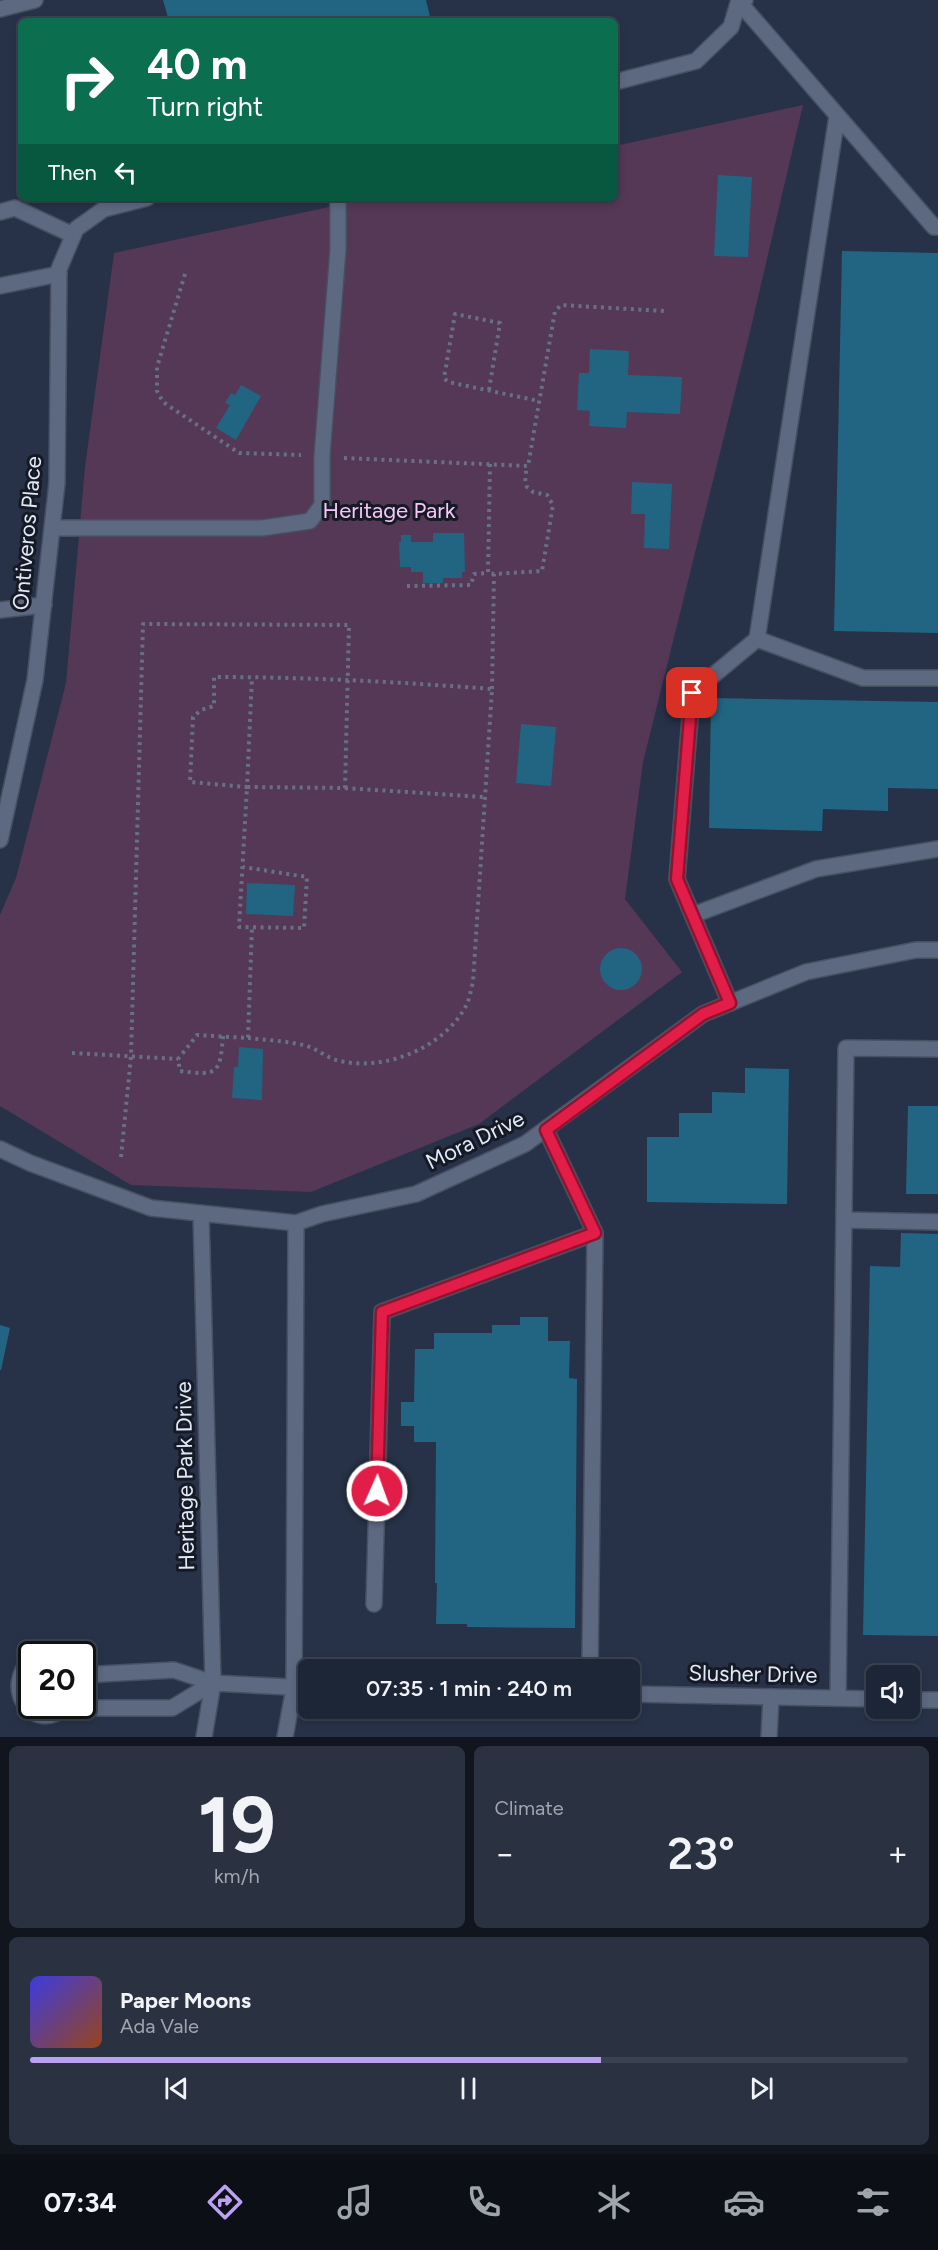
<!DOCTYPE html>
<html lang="en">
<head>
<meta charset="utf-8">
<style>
	:root { --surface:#1d2636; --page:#2a3242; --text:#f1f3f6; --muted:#a0a5ad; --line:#3b4351; --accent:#bca0f2 }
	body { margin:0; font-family:Figtree,sans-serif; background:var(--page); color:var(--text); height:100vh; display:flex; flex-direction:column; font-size:22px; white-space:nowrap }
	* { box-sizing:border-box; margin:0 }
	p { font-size:20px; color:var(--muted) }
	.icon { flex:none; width:33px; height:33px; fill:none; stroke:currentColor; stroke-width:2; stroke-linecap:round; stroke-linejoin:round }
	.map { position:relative; height:1737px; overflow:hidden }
	.drawer { display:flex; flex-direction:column; gap:9px; padding:9px; background:#10151e; flex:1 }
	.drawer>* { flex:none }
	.banner { position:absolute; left:18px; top:18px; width:600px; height:183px; border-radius:9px; box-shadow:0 3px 9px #0003,0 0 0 2px var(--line); background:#0b6e4f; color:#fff; overflow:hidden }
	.tools { position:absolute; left:866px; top:1665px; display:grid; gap:12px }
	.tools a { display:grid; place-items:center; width:54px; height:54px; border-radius:9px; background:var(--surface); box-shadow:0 3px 9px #0003,0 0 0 2px var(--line); font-size:30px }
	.speed { position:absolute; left:18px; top:1641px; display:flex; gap:12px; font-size:30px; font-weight:700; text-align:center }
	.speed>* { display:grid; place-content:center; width:78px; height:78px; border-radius:50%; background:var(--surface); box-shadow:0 3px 9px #0003,0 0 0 2px var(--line); line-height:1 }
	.speed .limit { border:3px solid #111; border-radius:9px; background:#fff; color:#111 }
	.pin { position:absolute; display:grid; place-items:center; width:51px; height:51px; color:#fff; margin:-26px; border-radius:12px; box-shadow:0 3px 9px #0006 }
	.me { position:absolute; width:66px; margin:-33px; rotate:2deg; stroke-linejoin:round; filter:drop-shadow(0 0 4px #0008) }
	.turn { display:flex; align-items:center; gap:21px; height:126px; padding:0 30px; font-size:27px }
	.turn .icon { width:78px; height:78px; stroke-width:2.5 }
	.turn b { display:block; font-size:42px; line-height:51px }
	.then { display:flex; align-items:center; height:57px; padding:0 30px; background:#0003; gap:12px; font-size:22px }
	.big { font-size:45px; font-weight:600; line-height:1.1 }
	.drawer .tile { flex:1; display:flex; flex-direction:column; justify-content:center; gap:9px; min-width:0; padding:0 21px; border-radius:9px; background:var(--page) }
	.drawer .dial { align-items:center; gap:0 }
	.dial b { font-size:78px; line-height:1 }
	.song { display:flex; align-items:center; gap:18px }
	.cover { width:72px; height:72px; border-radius:9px; background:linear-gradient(135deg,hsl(240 70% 55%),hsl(20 70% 35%)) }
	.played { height:6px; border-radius:3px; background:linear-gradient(90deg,var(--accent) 65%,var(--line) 65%) }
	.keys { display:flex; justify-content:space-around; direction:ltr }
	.heat { display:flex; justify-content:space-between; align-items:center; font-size:33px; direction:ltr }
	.drawer .tiles { flex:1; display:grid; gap:9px; grid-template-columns:1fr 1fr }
	.tile:last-child { grid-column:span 2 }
	.trip { position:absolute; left:298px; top:1659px; width:342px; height:60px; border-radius:9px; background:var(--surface); box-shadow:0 3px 9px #0003,0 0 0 2px var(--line); font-weight:600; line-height:60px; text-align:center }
	.tab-bar { display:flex; height:96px; justify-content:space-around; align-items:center; background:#0c0f16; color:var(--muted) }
	.tab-bar .icon { width:42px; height:42px }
	.tab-bar .current { color:var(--accent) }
	.tab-bar b { font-size:27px; color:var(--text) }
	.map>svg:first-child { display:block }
	.green { fill:#553756 }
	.building { fill:#226583 }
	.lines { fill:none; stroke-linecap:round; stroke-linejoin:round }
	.service-casing { stroke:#475062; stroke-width:18 }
	.minor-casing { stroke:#475062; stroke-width:18 }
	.path { stroke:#677184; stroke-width:4; stroke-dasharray:3 4.5; stroke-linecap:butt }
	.service { stroke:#5c6981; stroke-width:15 }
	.minor { stroke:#5c6981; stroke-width:15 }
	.route-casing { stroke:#92132f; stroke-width:15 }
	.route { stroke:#e11d48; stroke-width:10 }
	.labels { text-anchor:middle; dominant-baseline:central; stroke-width:6; stroke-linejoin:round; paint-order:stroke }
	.park-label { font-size:22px; fill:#f8c5fa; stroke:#151a24 }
	.street-label { font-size:22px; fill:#e2eaf8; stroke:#151a24 }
</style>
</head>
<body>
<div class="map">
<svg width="938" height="1737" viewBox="0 0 938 1737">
	<rect width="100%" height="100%" fill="#273248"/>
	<path class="green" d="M 803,105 L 749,336 L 643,762 L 625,899 L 682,972 L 479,1124 L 311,1192 L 131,1185 L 0,1106 L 0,915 L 16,878 L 66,683 L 85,467 L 114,253 L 371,198 L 615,198 L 615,146 Z"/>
	<path class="building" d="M 163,0 L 426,0 L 431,21 L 169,21 Z
		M 718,175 L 752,177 L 748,257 L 714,256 Z
		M 842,251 L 938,253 L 938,633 L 834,631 Z
		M 590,349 L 629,351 L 628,375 L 682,377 L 680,414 L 627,412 L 626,428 L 589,426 L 590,411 L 577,410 L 579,373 L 589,373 Z
		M 241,385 L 261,396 L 236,440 L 216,428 L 230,405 L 225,403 L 231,393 L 235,395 Z
		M 632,482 L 672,484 L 669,549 L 644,548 L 645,514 L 631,514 Z
		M 433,533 L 464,533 L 465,572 L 462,572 L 462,578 L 443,578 L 443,583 L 423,583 L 423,572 L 411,572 L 411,567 L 400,567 L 399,542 L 401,542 L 401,535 L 411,535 L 411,542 L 433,542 Z
		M 711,698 L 938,702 L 938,789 L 888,788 L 888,811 L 823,809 L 822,831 L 709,828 Z
		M 521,724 L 556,727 L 551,786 L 516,783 Z
		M 247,883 L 295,885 L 293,916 L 246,914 Z
		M600 969a21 21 0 1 1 42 0a21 21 0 1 1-42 0Z
		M 239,1047 L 263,1049 L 262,1100 L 232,1098 L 234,1067 L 238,1067 Z
		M 745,1068 L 789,1069 L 787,1204 L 647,1202 L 647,1137 L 679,1137 L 679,1113 L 712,1113 L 712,1092 L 745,1093 Z
		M 908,1106 L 938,1106 L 938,1194 L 906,1194 Z
		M 901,1233 L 938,1234 L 938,1636 L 863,1635 L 870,1266 L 900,1267 Z
		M 520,1317 L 548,1317 L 548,1341 L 570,1341 L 569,1378 L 577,1379 L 575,1628 L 467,1627 L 467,1624 L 436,1624 L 437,1583 L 435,1583 L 436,1442 L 414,1442 L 414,1426 L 401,1426 L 401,1402 L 414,1402 L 415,1349 L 434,1349 L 434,1333 L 492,1333 L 492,1325 L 520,1325 Z
		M 0,1325 L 10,1328 L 1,1370 L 0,1370 Z"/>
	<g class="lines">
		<defs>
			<path id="service" d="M 745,0 L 739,2 L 934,227 L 938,227
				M 0,212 L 15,208 L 73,235
				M 0,286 L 59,274
				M 52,528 L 262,528 L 310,521 L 322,505 L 322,456 L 338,249 L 338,198
				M 0,610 L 44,605
				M 757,639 L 863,678 L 938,678
				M 693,915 L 816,869 L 938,849
				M 730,1003 L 677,879 L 692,693 L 757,639 L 837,116
				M 546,1130 L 595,1233
				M 844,1220 L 938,1222
				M 374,1604 L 382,1312 L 595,1233 L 590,1670
				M 32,1659 C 0,1687 34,1737 66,1706
				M 82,1675 L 174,1670 L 213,1683
				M 838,1698 L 846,1048 L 938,1049
				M 65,1708 L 172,1708 L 213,1683
				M 769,1737 L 771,1697"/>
			<path id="minor" d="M 0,9 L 35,0
				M 615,82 L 696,61 L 731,27 L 739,0
				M 0,840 L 35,680 L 57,483 L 59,269 L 76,229 L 104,209 L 147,198
				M 0,1149 L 30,1163 L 151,1208 L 296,1223 L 322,1214 L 416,1194 L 525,1144 L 703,1014 L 806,972 L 916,950 L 938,950
				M 201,1213 L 213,1683 L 204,1737
				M 213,1683 L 309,1688
				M 630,1694 L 876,1699
				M 909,1700 L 938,1700
				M 285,1737 L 294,1688 L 296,1223"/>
		</defs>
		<use href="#service" class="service-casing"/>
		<use href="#minor" class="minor-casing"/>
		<path class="path" d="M 185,274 L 157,367 L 157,391 L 163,402 L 239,453 L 301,455
			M 489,390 L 500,323 L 455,314 L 444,378 L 448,382 L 539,401
			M 344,458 L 528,466 L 555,311 L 561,305 L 664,311
			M 490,464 L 488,573 L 494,574 L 542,571 L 553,505 L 547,495 L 533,492 L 527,487 L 525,478 L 527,466
			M 407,586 L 471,585 L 474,574 L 488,573
			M 492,689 L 494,574
			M 345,788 L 484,797
			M 223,1036 C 220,1074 218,1076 180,1071 L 178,1059 L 197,1035 L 248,1038 L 252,927
			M 248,1038 C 267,1040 288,1041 307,1046 C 317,1049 326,1057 336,1060 C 383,1073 445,1048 467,1004 C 470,997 471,989 473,982 L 492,689 C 400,682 307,677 214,677 L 214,706 L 201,710 L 193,717 L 190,782 L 247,787 L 252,677
			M 72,1053 L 178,1059
			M 121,1157 L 131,1056 L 143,624 L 349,625 L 345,788 L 247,787 L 239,927 L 304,928 L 307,877 L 243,867"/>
		<use href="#service" class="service"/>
		<use href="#minor" class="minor"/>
	</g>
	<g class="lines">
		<defs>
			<path id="route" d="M 377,1491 L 382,1312 L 595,1233 L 546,1130 L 703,1014 L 730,1003 L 677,879 L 692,693"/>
		</defs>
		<use href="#route" class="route-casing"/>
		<use href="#route" class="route"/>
	</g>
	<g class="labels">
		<g class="park-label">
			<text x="389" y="510">Heritage Park</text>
		</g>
		<g class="street-label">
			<text transform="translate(27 533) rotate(-85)">Ontiveros Place</text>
			<text transform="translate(475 1140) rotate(-26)">Mora Drive</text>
			<text transform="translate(185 1476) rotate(-91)">Heritage Park Drive</text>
			<text transform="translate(753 1674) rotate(1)">Slusher Drive</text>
		</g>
	</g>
</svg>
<div class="tools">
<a><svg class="icon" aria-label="sound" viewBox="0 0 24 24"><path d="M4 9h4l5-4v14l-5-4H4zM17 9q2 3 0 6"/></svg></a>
</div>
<div class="speed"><div class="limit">20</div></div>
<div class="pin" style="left:692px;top:693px;background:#d93025"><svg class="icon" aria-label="arrive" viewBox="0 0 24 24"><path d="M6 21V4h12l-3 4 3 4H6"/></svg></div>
<svg class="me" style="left:377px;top:1491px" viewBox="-20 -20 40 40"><circle r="17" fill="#e11d48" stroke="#fff" stroke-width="3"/><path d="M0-11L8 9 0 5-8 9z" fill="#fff"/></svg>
<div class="trip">07:35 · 1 min · 240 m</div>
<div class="banner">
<div class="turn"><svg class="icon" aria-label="right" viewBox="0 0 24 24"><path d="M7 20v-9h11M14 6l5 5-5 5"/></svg><div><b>40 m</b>Turn right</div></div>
<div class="then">Then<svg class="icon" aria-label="left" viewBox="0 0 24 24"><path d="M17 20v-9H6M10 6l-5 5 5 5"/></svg></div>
</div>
</div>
<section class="drawer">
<div class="tiles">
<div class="tile dial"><b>19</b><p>km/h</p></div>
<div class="tile"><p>Climate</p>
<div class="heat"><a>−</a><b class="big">23°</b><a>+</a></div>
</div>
<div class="tile">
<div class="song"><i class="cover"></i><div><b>Paper Moons</b><p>Ada Vale</p></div></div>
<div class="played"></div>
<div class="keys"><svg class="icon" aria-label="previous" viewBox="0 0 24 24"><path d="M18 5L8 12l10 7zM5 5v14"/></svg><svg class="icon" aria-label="pause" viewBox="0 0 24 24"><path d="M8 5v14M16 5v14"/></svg><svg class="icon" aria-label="next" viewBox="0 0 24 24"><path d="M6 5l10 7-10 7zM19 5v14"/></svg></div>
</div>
</div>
</section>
<nav class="tab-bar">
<b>07:34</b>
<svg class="icon current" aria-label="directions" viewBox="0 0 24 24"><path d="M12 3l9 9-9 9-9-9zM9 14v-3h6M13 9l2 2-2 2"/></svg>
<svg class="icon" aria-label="music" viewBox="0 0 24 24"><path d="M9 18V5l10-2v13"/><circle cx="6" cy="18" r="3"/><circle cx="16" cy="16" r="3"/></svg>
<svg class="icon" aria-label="phone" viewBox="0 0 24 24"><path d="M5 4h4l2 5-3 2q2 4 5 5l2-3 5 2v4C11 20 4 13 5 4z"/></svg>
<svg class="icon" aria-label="climate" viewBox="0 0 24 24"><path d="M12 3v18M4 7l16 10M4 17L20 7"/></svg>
<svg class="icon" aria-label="car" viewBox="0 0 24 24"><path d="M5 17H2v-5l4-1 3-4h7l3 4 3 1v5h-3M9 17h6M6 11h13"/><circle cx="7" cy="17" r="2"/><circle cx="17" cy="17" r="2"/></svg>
<svg class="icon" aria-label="filters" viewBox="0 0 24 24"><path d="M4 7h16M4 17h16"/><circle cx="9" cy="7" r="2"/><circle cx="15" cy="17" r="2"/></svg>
</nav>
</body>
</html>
